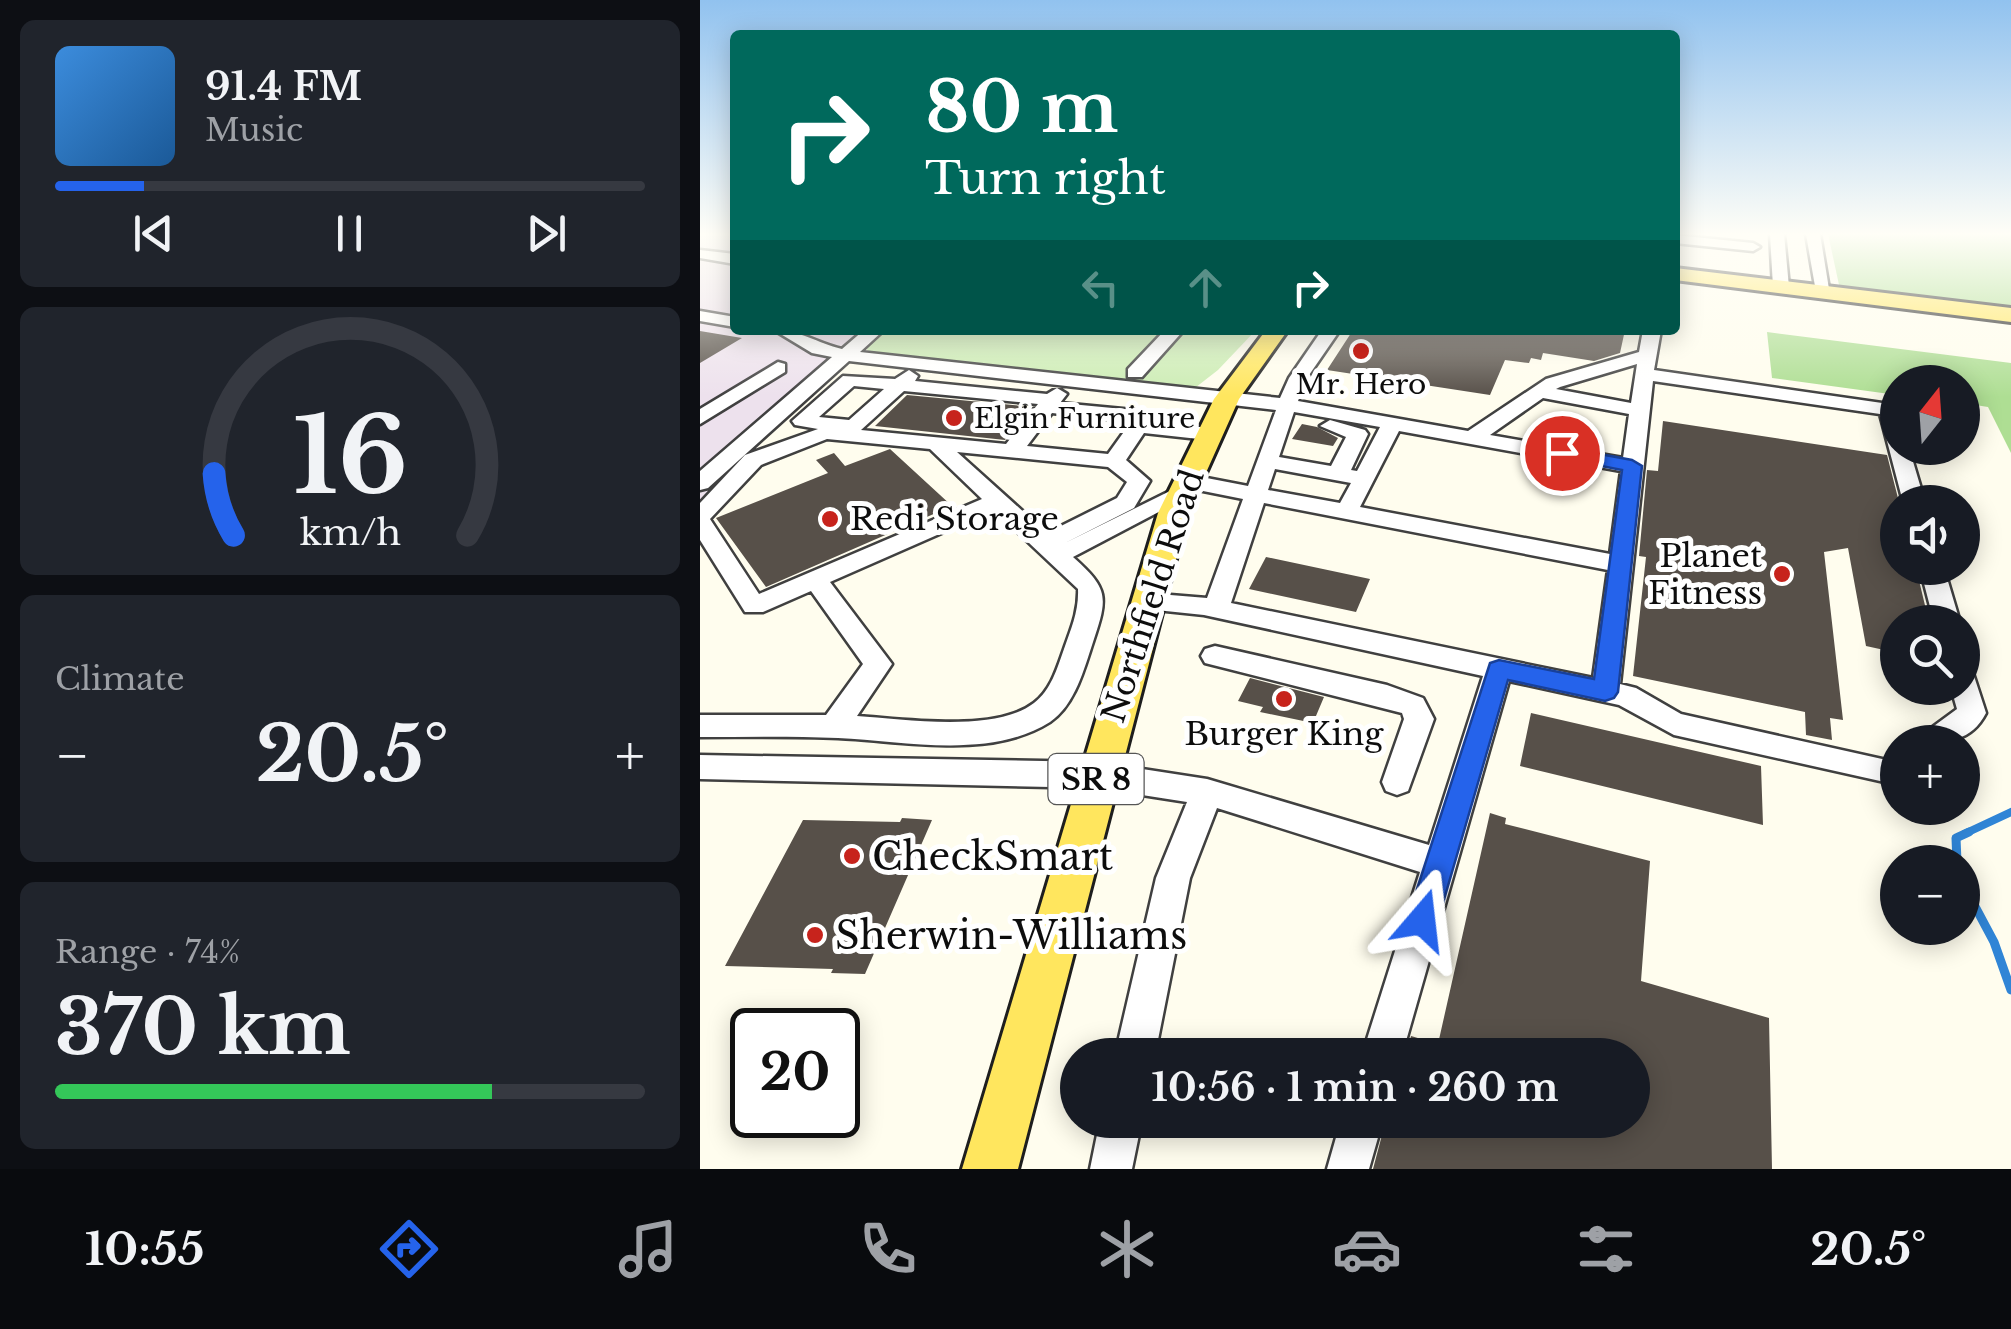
<!DOCTYPE html>
<html lang="en">
<head>
<meta charset="utf-8">
<style>
	:root { --surface:#171b24; --page:#20242c; --text:#f1f3f6; --muted:#9ea1a6; --line:#363941; --accent:#2563eb }
	body { margin:0; font-family:"Libre Baskerville",serif; background:var(--page); color:var(--text); height:100vh; display:flex; flex-direction:column; font-size:38px; white-space:nowrap }
	* { box-sizing:border-box; margin:0 }
	p { font-size:32px; color:var(--muted) }
	.icon { flex:none; width:55px; height:55px; fill:none; stroke:currentColor; stroke-width:2; stroke-linecap:round; stroke-linejoin:round }
	.map { position:relative; flex:1; overflow:hidden }
	.sheet { display:flex; flex-direction:column; gap:20px; padding:20px; background:#0d0f14; width:700px }
	.sheet>* { flex:none }
	.banner { position:absolute; left:30px; top:30px; width:950px; height:305px; border-radius:10px; box-shadow:0 5px 25px #0003; background:#00695c; color:#fff; overflow:hidden }
	.needle { width:65px; rotate:17deg }
	.fabs { position:absolute; left:1180px; top:365px; display:grid; gap:20px }
	.fabs a { display:grid; place-items:center; width:100px; height:100px; border-radius:50%; background:var(--surface); box-shadow:0 5px 25px #0003; font-size:50px }
	.speed { position:absolute; left:30px; top:1008px; display:flex; gap:20px; font-size:50px; font-weight:700; text-align:center }
	.speed>* { display:grid; place-content:center; width:130px; height:130px; border-radius:50%; background:var(--surface); box-shadow:0 5px 25px #0003; line-height:1 }
	.speed .limit { border:5px solid #111; border-radius:15px; background:#fff; color:#111 }
	.pin { position:absolute; display:grid; place-items:center; width:85px; height:85px; color:#fff; margin:-42px; border:5px solid #fff; border-radius:50%; box-shadow:0 2px 10px #0007 }
	.me { position:absolute; width:110px; margin:-55px; rotate:17deg; stroke-linejoin:round; filter:drop-shadow(0 0 8px #0008) }
	.turn { display:flex; align-items:center; gap:35px; height:210px; padding:0 30px; font-size:45px }
	.turn .icon { width:130px; height:130px; stroke-width:2.5 }
	.turn b { display:block; font-size:70px; line-height:85px }
	.lanes { display:flex; align-items:center; height:95px; padding:0 30px; background:#0003; justify-content:center; gap:50px; direction:ltr }
	.lanes .off { opacity:.35 }
	.big { font-size:75px; font-weight:800; line-height:1.1 }
	.sheet .tile { flex:1; display:flex; flex-direction:column; justify-content:center; gap:15px; min-width:0; padding:0 35px; border-radius:15px; background:var(--page) }
	.sheet .dial { align-items:center; gap:0 }
	.dial svg { height:260px; overflow:visible; fill:none; stroke:var(--line); stroke-width:7; stroke-linecap:round; text-anchor:middle }
	.dial text { fill:var(--text); stroke:none }
	.song { display:flex; align-items:center; gap:30px }
	.cover { width:120px; height:120px; border-radius:15px; background:linear-gradient(135deg,hsl(210 70% 55%),hsl(210 70% 35%)) }
	.played { height:10px; border-radius:5px; background:linear-gradient(90deg,var(--accent) 15%,var(--line) 15%) }
	.keys { display:flex; justify-content:space-around; direction:ltr }
	.heat { display:flex; justify-content:space-between; align-items:center; font-size:55px; direction:ltr }
	.charge { height:15px; border-radius:8px; background:linear-gradient(90deg,#34c759 74%,var(--line) 0) }
	.trip { position:absolute; left:360px; top:1038px; width:590px; height:100px; border-radius:50px; background:var(--surface); box-shadow:0 5px 25px #0003; font-weight:800; line-height:100px; text-align:center }
	.menu { display:flex; height:160px; justify-content:space-around; align-items:center; background:#090b0e; color:var(--muted) }
	.menu .icon { width:70px; height:70px }
	.menu .active { color:var(--accent) }
	.menu b { font-size:45px; color:var(--text) }
	main { display:flex; flex:1; min-height:0 }
	.map>svg:first-child { display:block }
	.industrial { fill:#ede1ed }
	.green { fill:#ccecb4 }
	.forest { fill:#aede93 }
	.lines { fill:none; stroke-linecap:round; stroke-linejoin:round }
	.stream-far1 { stroke:#3085d6; stroke-width:8 }
	.stream { stroke:#3085d6; stroke-width:9 }
	.building { fill:#575049 }
	.minor-casing { stroke:#404040; stroke-width:5 }
	.major-casing { stroke:#1e1e1e; stroke-width:6 }
	.minor { fill:#fff; fill-rule:evenodd }
	.major { fill:#ffe65e; fill-rule:evenodd }
	.route { fill:#2563eb; stroke:#184099; stroke-width:2.5 }
	.poi-dot { fill:#c7231c; stroke:#fff; stroke-width:4 }
	.labels { text-anchor:middle; dominant-baseline:central; stroke-width:10; stroke-linejoin:round; paint-order:stroke }
	.far-poi-label { font-size:28px; fill:#0d0d0d; stroke:#fff }
	.shield { fill:#fff; stroke:#565656; stroke-width:2.5 }
	.shield-label { font-size:30px; font-weight:bold; fill:#0d0d0d }
	.poi-label { font-size:32px; fill:#0d0d0d; stroke:#fff; text-anchor:start }
	.street-label { font-size:32px; fill:#0d0d0d; stroke:#fff }
	.near-poi-label { font-size:38px; fill:#0d0d0d; stroke:#fff; text-anchor:start }
</style>
</head>
<body>
<main>
<section class="sheet">
<div class="tile">
<div class="song"><i class="cover"></i><div><b>91.4 FM</b><p>Music</p></div></div>
<div class="played"></div>
<div class="keys"><svg class="icon" aria-label="previous" viewBox="0 0 24 24"><path d="M18 5L8 12l10 7zM5 5v14"/></svg><svg class="icon" aria-label="pause" viewBox="0 0 24 24"><path d="M8 5v14M16 5v14"/></svg><svg class="icon" aria-label="next" viewBox="0 0 24 24"><path d="M6 5l10 7-10 7zM19 5v14"/></svg></div>
</div>
<div class="tile dial"><svg viewBox="0 0 100 80">
<path d="M14 69A42 42 0 1 1 86 69"/>
<path d="M14 69A42 42 0 0 1 8 50" stroke="#2563eb"/>
<text x="50" y="56" font-size="32" font-weight="700">16</text>
<text x="50" y="72" font-size="11">km/h</text>
</svg></div>
<div class="tile"><p>Climate</p>
<div class="heat"><a>−</a><b class="big">20.5°</b><a>+</a></div>
</div>
<div class="tile"><p>Range · 74%</p><b class="big">370 km</b><div class="charge"></div></div>
</section>
<div class="map">
<svg width="1311" height="1169" viewBox="0 0 1311 1169">
	<rect width="100%" height="100%" fill="#fffdee"/>
	<path class="industrial" d="M 0,234 L 35,234 L 35,330 L 168,330 L 144,345 L 82,421 L 0,508 Z"/>
	<path class="green" d="M 185,330 L 556,330 L 518,370 L 491,391 L 175,356 L 164,347 Z"/>
	<path class="forest" d="M 1128,234 L 1311,234 L 1311,315 L 1141,294 Z
		M 1067,332 L 1311,363 L 1311,453 L 1288,407 L 1263,403 L 1262,382 L 1198,382 L 1197,395 L 1072,378 Z"/>
	<g class="lines">
		<path class="stream-far1" d="M 1264,834 L 1311,812"/>
		<path class="stream" d="M 1257,862 L 1256,838 L 1269,832
			M 1262,882 L 1294,942 L 1311,990"/>
	</g>
	<path class="building" d="M 653,330 L 925,330 L 920,353 L 894,361 L 843,353 L 841,360 L 831,358 L 829,363 L 805,360 L 790,395 L 627,370 Z
		M 0,331 L 42,338 L 0,363 Z
		M 207,395 L 322,406 L 327,412 L 305,440 L 175,426 Z
		M 963,421 L 1187,455 L 1199,502 L 1198,568 L 1216,568 L 1229,622 L 1198,622 L 1198,653 L 1166,646 L 1148,548 L 1124,552 L 1143,720 L 1130,718 L 1132,740 L 1106,735 L 1105,712 L 933,676 L 946,557 L 939,556 L 947,470 L 958,471 Z
		M 602,424 L 617,427 L 638,438 L 633,446 L 592,439 Z
		M 190,449 L 252,506 L 66,587 L 16,518 L 128,473 L 116,460 L 134,453 L 145,466 Z
		M 566,557 L 670,579 L 656,612 L 549,589 Z
		M 550,678 L 624,697 L 613,723 L 560,712 L 563,707 L 538,701 Z
		M 831,713 L 1061,766 L 1063,825 L 820,766 Z
		M 790,813 L 806,818 L 805,824 L 950,861 L 941,981 L 1069,1018 L 1072,1169 L 673,1169 L 686,1120 L 932,1120 L 932,1055 L 706,1055 L 711,1036 L 738,1044 Z
		M 202,818 L 232,820 L 165,974 L 131,973 L 133,969 L 25,966 L 103,820 L 200,822 Z"/>
	<g class="lines">
		<defs>
			<path id="minor" d="M 1070,234 L 1084,234 L 1089,287 L 1081,292 L 1073,287 Z
				M 1106,234 L 1120,234 L 1130,295 L 1116,292 Z
				M 975,235 L 1053,243 L 1060,247 L 1053,251 L 975,243 Z
				M 0,250 L 35,254 L 35,264 L 0,258 Z
				M 0,311 L 35,317 L 35,327 L 0,321 Z
				M 74,330 C 100,330 117,343 142,349 L 164,330 L 184,330 L 160,352 L 580,398 L 589,378 L 622,330 L 640,330 L 607,378 L 598,401 L 768,431 L 846,379 L 939,352 L 943,330 L 961,330 L 954,370 L 1196,405 L 1198,448 L 1209,448 L 1225,502 L 1203,502 L 1180,414 L 953,381 L 920,684 L 936,688 L 981,714 L 1191,761 L 1198,759 L 1198,785 L 974,735 L 919,705 L 809,681 L 702,1055 L 662,1055 L 720,872 L 517,808 L 490,878 L 455,1055 L 415,1055 L 456,878 L 487,802 L 397,788 L 0,779 L 0,755 L 397,762 L 507,779 L 729,845 L 783,676 L 504,615 L 437,608 L 433,602 L 446,593 L 507,598 L 543,499 L 478,486 L 475,481 L 486,474 L 548,486 L 576,410 L 149,361 L 8,488 L 0,490 L 0,471 L 132,357 L 112,353 ZM 937,364 L 931,403 L 856,389 L 860,387 ZM 843,398 L 929,414 L 923,458 L 790,435 ZM 594,412 L 680,427 L 657,471 L 651,470 L 668,434 L 665,430 L 630,420 L 620,426 L 646,437 L 631,466 L 579,457 ZM 699,431 L 921,471 L 910,554 L 660,507 ZM 575,469 L 651,483 L 640,503 L 568,490 ZM 564,503 L 908,570 L 893,678 L 531,603 Z
				M 465,330 L 484,330 L 442,377 L 428,377 L 428,369 Z
				M 78,362 L 85,364 L 85,372 L 0,424 L 0,409 Z
				M 209,370 L 218,376 L 215,381 L 347,394 L 357,388 L 367,394 L 360,403 L 444,411 L 454,417 L 451,421 L 508,428 L 518,434 L 508,440 L 444,433 L 426,460 L 450,481 L 434,508 L 365,543 L 472,490 L 480,488 L 491,495 L 373,557 C 409,589 408,597 393,642 C 384,669 375,705 350,722 C 290,760 204,741 138,738 C 92,736 46,737 0,737 L 0,715 L 126,715 L 163,664 L 111,591 L 63,612 L 45,612 L 0,540 L 0,503 L 45,455 L 118,429 L 95,425 L 92,421 L 143,376 L 195,379 ZM 154,386 L 184,389 L 149,420 L 119,417 ZM 204,391 L 338,404 L 306,444 L 161,430 ZM 352,413 L 431,422 L 408,454 L 327,446 ZM 127,439 L 230,449 L 282,499 L 59,594 L 10,519 L 61,465 ZM 257,452 L 408,467 L 427,482 L 417,498 L 347,533 ZM 294,510 L 378,589 C 379,611 371,629 364,649 C 357,669 351,690 334,703 C 295,733 204,719 157,716 L 192,664 L 130,582 Z
				M 1220,568 L 1244,568 L 1260,622 L 1234,622 Z
				M 515,646 L 687,685 L 723,698 L 734,719 L 708,791 L 697,795 L 686,791 L 682,782 L 704,719 L 702,713 L 505,663 L 501,656 L 505,649 Z
				M 1262,667 L 1272,670 L 1286,713 C 1271,742 1248,742 1219,742 L 1223,734 L 1257,709 L 1251,688 L 1262,688 Z
				M 400,1120 L 442,1120 L 432,1169 L 390,1169 Z
				M 641,1120 L 683,1120 L 669,1169 L 627,1169 Z"/>
			<path id="major" d="M 975,268 L 1311,308 L 1311,322 L 975,280 Z
				M 566,330 L 588,330 L 539,399 L 488,513 L 318,1169 L 262,1169 L 458,513 L 514,399 Z"/>
		</defs>
		<use href="#minor" class="minor-casing"/>
		<use href="#major" class="major-casing"/>
		<use href="#minor" class="minor"/>
		<use href="#major" class="major"/>
	</g>
	<linearGradient id="sky" x2="0" y2="1"><stop stop-color="#91c2ef"/><stop offset="0.59" stop-color="#fffef7"/><stop offset="1" stop-color="#fffef7" stop-opacity="0"/></linearGradient>
	<rect width="1311" height="397" fill="url(#sky)"/>
	<path class="route" d="M 862,447 L 932,460 L 942,466 L 918,692 L 914,698 L 905,701 L 808,680 L 738,920 L 734,931 L 722,935 L 711,931 L 707,920 L 790,663 L 799,660 L 894,679 L 922,470 L 855,457 L 855,449 Z"/>
	<g class="poi-dot">
		<circle cx="661" cy="351" r="10"/>
		<circle cx="254" cy="418" r="10"/>
		<circle cx="130" cy="519" r="10"/>
		<circle cx="1082" cy="574" r="10"/>
		<circle cx="584" cy="699" r="10"/>
		<circle cx="152" cy="856" r="10"/>
		<circle cx="115" cy="935" r="10"/>
	</g>
	<g class="labels">
		<g class="far-poi-label">
			<text x="661" y="384">Mr. Hero</text>
			<text x="274" y="418" text-anchor="start">Elgin Furniture</text>
		</g>
		<rect class="shield" x="348.5" y="754" width="95" height="50" rx="8"/>
		<g class="shield-label">
			<text x="396" y="779">SR 8</text>
		</g>
		<g class="poi-label">
			<text x="150" y="519">Redi Storage</text>
			<text x="1062" y="556" text-anchor="end">Planet<tspan x="1062" dy="37">Fitness</tspan></text>
			<text x="584" y="734" text-anchor="middle">Burger King</text>
		</g>
		<g class="street-label">
			<text transform="translate(453 596) rotate(-72)">Northfield Road</text>
		</g>
		<g class="near-poi-label">
			<text x="172" y="856">CheckSmart</text>
			<text x="135" y="935">Sherwin-Williams</text>
		</g>
	</g>
</svg>
<div class="fabs">
<a><svg class="needle" viewBox="-14 -14 28 28"><path d="M0-13l5 13h-10z" fill="#e53935"/><path d="M0 13l5-13h-10z" fill="#9ea1a6"/></svg></a>
<a><svg class="icon" aria-label="sound" viewBox="0 0 24 24"><path d="M4 9h4l5-4v14l-5-4H4zM17 9q2 3 0 6"/></svg></a>
<a><svg class="icon" aria-label="search" viewBox="0 0 24 24"><circle cx="10" cy="10" r="6"/><path d="M15 15l6 6"/></svg></a>
<a>+</a>
<a>−</a>
</div>
<div class="speed"><div class="limit">20</div></div>
<div class="pin" style="left:862px;top:453px;background:#d93025"><svg class="icon" aria-label="arrive" viewBox="0 0 24 24"><path d="M6 21V4h12l-3 4 3 4H6"/></svg></div>
<svg class="me" style="left:722px;top:920px" viewBox="-20 -20 40 40"><path d="M0-17L14 15 0 8-14 15z" fill="#2563eb" stroke="#fff" stroke-width="4"/></svg>
<div class="trip">10:56 · 1 min · 260 m</div>
<div class="banner">
<div class="turn"><svg class="icon" aria-label="right" viewBox="0 0 24 24"><path d="M7 20v-9h11M14 6l5 5-5 5"/></svg><div><b>80 m</b>Turn right</div></div>
<div class="lanes"><svg class="icon off" aria-label="left" viewBox="0 0 24 24"><path d="M17 20v-9H6M10 6l-5 5 5 5"/></svg><svg class="icon off" aria-label="ahead" viewBox="0 0 24 24"><path d="M12 20V5M6 11l6-6 6 6"/></svg><svg class="icon" aria-label="right" viewBox="0 0 24 24"><path d="M7 20v-9h11M14 6l5 5-5 5"/></svg></div>
</div>
</div>
</main>
<nav class="menu">
<b>10:55</b>
<svg class="icon active" aria-label="directions" viewBox="0 0 24 24"><path d="M12 3l9 9-9 9-9-9zM9 14v-3h6M13 9l2 2-2 2"/></svg>
<svg class="icon" aria-label="music" viewBox="0 0 24 24"><path d="M9 18V5l10-2v13"/><circle cx="6" cy="18" r="3"/><circle cx="16" cy="16" r="3"/></svg>
<svg class="icon" aria-label="phone" viewBox="0 0 24 24"><path d="M5 4h4l2 5-3 2q2 4 5 5l2-3 5 2v4C11 20 4 13 5 4z"/></svg>
<svg class="icon" aria-label="climate" viewBox="0 0 24 24"><path d="M12 3v18M4 7l16 10M4 17L20 7"/></svg>
<svg class="icon" aria-label="car" viewBox="0 0 24 24"><path d="M5 17H2v-5l4-1 3-4h7l3 4 3 1v5h-3M9 17h6M6 11h13"/><circle cx="7" cy="17" r="2"/><circle cx="17" cy="17" r="2"/></svg>
<svg class="icon" aria-label="filters" viewBox="0 0 24 24"><path d="M4 7h16M4 17h16"/><circle cx="9" cy="7" r="2"/><circle cx="15" cy="17" r="2"/></svg>
<b>20.5°</b>
</nav>
</body>
</html>
